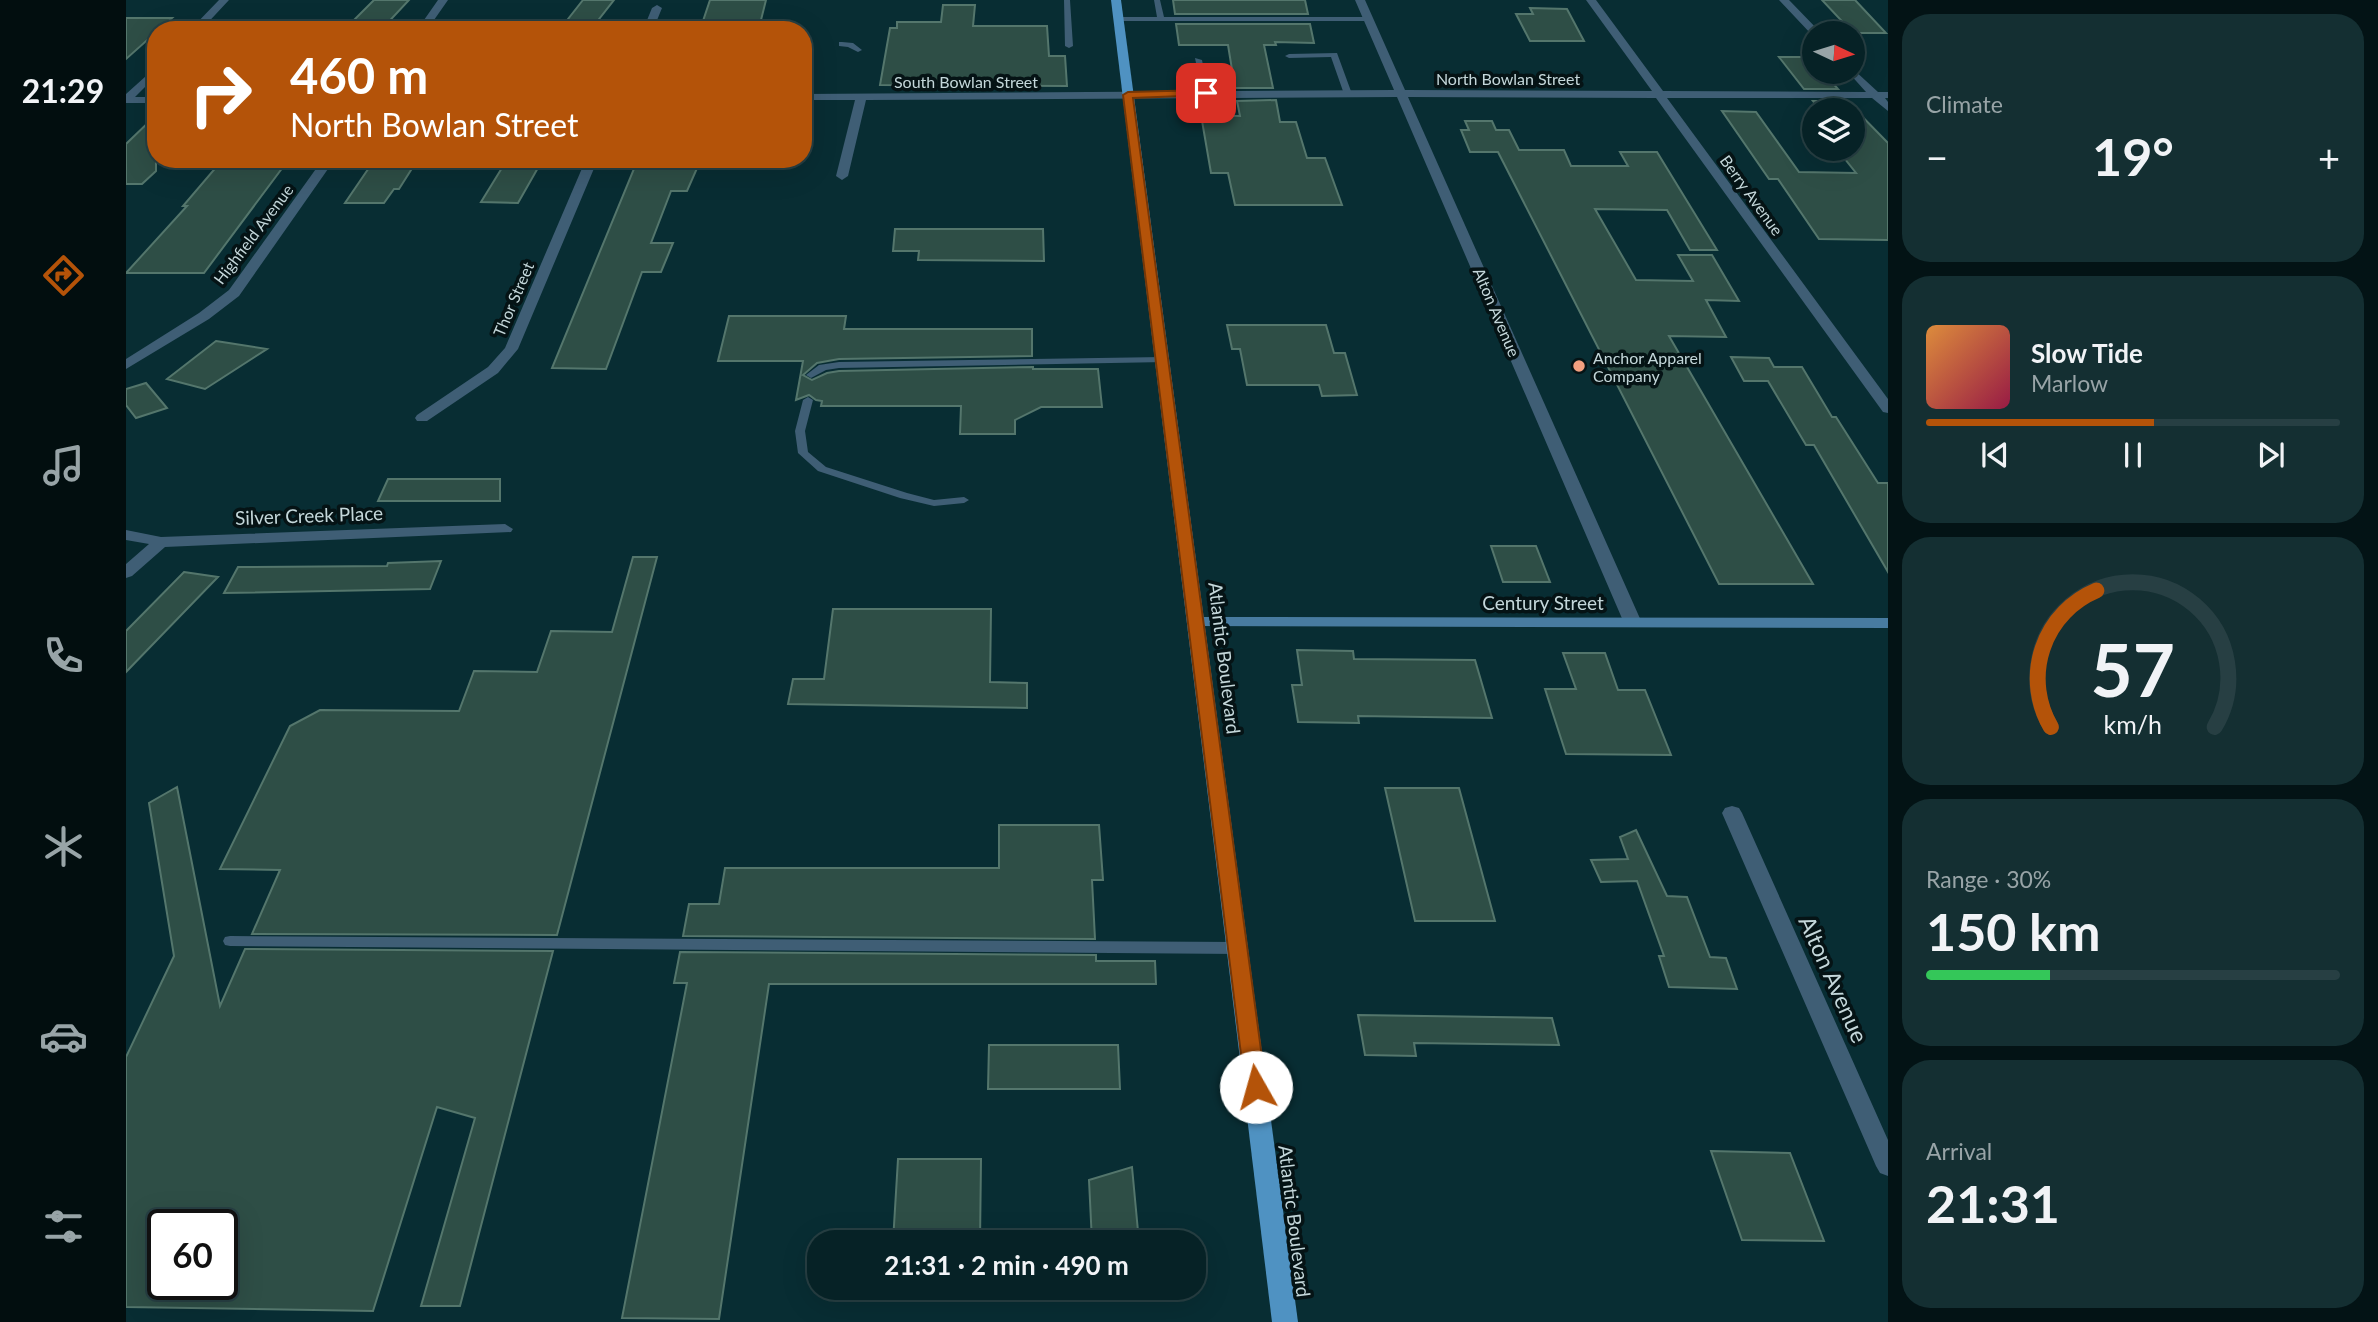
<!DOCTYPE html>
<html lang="en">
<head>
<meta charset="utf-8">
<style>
	:root { --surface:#062226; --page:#142f32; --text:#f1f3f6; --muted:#98a4a7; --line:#273f43; --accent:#b45309 }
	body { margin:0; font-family:Lato,sans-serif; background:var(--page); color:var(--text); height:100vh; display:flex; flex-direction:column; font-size:26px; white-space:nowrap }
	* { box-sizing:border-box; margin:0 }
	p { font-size:23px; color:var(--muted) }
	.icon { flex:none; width:38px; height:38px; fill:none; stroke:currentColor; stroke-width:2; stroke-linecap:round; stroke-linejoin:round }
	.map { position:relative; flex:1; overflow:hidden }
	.drawer { display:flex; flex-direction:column; gap:14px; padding:14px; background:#031315; width:490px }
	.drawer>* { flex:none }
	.guide { position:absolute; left:21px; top:21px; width:665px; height:147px; border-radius:28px; box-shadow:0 7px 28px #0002,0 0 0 2px var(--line); background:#b45309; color:#fff; overflow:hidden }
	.needle { width:46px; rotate:94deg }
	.tools { position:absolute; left:1676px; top:21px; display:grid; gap:14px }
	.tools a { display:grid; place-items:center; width:63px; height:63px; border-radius:50%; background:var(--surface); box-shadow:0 7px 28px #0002,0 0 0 2px var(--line); font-size:35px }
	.speed { position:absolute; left:21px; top:1209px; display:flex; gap:14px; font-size:35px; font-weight:700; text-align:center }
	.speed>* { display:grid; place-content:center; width:91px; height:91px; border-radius:50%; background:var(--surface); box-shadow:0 7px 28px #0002,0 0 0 2px var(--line); line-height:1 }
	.speed .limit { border:4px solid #111; border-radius:10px; background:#fff; color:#111 }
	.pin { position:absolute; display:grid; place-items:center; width:60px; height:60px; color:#fff; margin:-30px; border-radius:14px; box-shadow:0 4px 10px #0006 }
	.me { position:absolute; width:77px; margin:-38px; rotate:353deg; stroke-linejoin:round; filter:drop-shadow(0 0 5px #0008) }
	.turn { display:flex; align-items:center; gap:24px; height:147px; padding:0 28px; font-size:32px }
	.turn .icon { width:91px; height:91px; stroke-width:2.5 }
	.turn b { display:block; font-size:49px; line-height:60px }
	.big { font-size:52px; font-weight:700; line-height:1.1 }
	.drawer .card { flex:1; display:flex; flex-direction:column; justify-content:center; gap:10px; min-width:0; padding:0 24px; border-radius:28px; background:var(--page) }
	.drawer .dial { align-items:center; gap:0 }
	.dial svg { height:182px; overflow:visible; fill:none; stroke:var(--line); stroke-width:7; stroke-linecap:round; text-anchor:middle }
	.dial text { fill:var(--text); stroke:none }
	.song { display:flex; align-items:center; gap:21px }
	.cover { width:84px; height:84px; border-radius:10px; background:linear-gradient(135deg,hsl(30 70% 55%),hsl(340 70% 35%)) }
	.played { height:7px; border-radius:4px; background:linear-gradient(90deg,var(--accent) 55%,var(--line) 55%) }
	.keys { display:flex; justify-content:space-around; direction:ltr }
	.heat { display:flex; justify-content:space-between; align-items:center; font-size:38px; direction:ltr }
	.charge { height:10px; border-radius:5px; background:linear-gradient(90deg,#34c759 30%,var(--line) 0) }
	.trip { position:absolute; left:681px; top:1230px; width:399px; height:70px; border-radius:28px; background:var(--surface); box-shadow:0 7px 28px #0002,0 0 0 2px var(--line); font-weight:700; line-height:70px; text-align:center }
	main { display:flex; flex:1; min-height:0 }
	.tabs { display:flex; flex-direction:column; width:126px; justify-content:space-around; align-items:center; background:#020e0f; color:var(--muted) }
	.tabs .icon { width:49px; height:49px }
	.tabs .on { color:var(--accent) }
	.tabs b { font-size:32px; color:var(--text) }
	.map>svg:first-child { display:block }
	.building { fill:#2e4e46; stroke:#54766c; stroke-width:2; fill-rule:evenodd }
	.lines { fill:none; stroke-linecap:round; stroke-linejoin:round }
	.lane { fill:#3f5e75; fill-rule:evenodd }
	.street { fill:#3f5e75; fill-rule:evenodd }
	.secondary { fill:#487ba0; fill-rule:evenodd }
	.primary { fill:#4f92c2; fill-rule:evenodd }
	.route { fill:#b45309; stroke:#753606; stroke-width:2 }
	.poi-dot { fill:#f2a080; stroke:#051315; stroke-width:2.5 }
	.labels { text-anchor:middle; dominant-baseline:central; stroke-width:7; stroke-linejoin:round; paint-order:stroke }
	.far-street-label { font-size:16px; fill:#c4d7da; stroke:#051315 }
	.far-poi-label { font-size:16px; fill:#c4d7da; stroke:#051315; text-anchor:start }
	.street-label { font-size:19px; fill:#c4d7da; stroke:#051315 }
	.near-street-label { font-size:23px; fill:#c4d7da; stroke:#051315 }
</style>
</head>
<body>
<main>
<nav class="tabs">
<b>21:29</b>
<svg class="icon on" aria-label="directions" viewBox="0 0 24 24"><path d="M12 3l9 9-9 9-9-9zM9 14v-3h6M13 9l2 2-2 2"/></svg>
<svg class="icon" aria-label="music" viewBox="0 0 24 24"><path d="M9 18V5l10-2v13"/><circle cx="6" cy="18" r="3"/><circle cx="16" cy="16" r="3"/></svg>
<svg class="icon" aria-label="phone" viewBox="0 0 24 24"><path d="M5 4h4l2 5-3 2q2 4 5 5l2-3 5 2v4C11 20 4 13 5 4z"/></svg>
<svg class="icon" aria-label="climate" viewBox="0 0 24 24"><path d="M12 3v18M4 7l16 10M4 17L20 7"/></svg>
<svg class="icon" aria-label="car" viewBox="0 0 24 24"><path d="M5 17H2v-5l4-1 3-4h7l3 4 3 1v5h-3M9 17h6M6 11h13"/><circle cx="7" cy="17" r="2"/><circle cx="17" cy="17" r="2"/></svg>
<svg class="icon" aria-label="filters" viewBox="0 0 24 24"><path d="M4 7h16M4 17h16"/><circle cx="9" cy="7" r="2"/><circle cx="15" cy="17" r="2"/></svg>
</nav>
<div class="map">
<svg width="1762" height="1322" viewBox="0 0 1762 1322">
	<rect width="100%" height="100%" fill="#082d33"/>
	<path class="building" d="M 248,0 L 283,0 L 255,30 L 225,30 L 227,27 L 221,27 Z
		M 457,0 L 488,0 L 466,28 L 435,28 Z
		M 584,0 L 640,0 L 633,28 L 575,27 Z
		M 1047,0 L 1179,0 L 1182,14 L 1049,14 Z
		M 1696,0 L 1729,0 L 1760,33 L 1727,33 Z
		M 817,5 L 849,5 L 847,26 L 921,26 L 923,56 L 939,56 L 941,86 L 754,85 L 764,28 L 771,28 L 771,22 L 815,22 Z
		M 1404,8 L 1441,9 L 1458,41 L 1404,41 L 1390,14 L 1407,14 Z
		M 0,18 L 46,18 L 0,59 Z
		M 1050,24 L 1184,24 L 1188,43 L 1149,42 L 1150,45 L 1138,45 L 1147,88 L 1109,88 L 1102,45 L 1053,45 Z
		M 1653,57 L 1683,57 L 1689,64 L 1689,72 L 1697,72 L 1712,89 L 1678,89 Z
		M 1150,100 L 1154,122 L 1170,122 L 1181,158 L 1199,158 L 1216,205 L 1109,205 L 1102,173 L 1085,173 L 1075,115 L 1114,116 L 1111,101 Z
		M 1687,101 L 1721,101 L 1762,143 L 1762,240 L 1693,239 L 1652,179 L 1643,179 L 1596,111 L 1630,112 L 1673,172 L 1730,173 L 1711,149 L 1727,149 L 1727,110 L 1689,111 L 1686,108 L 1693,108 Z
		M 30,115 L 30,171 L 16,184 L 0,184 L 0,144 Z
		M 1339,121 L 1366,121 L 1370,130 L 1383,130 L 1393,150 L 1438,150 L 1445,166 L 1502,166 L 1494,152 L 1531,152 L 1591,250 L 1564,250 L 1541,210 L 1469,209 L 1510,280 L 1567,281 L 1552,255 L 1586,255 L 1613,301 L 1580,300 L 1600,337 L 1543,336 L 1687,584 L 1593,584 L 1372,152 L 1344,152 L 1335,130 L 1343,130 Z
		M 124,159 L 163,159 L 78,273 L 0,273 L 61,206 L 57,206 L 92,165 L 119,166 Z
		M 249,159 L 292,159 L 273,189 L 268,189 L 258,203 L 219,203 Z
		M 385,159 L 417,159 L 392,203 L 355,202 L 379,163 Z
		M 512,159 L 554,159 L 552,166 L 572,166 L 561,191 L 545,191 L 525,243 L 547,243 L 535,272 L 516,272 L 480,369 L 426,368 Z
		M 769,229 L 917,229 L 918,261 L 792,260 L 793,251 L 767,251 Z
		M 603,316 L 720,316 L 718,329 L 906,329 L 906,356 L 713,359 L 691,363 L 677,375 L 686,380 L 701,373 L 713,371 L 907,367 L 907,369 L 972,369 L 976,407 L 915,407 L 889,420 L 889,434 L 834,434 L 835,406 L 695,406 L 696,401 L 690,400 L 683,395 L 670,400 L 677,361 L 592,361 Z
		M 1101,325 L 1200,325 L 1208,353 L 1219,353 L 1231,395 L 1196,396 L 1193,385 L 1121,385 L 1114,349 L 1106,349 Z
		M 90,341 L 141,349 L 79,389 L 41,379 Z
		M 1605,357 L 1643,358 L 1648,367 L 1676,367 L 1706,417 L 1710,417 L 1752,483 L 1762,483 L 1762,572 L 1688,445 L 1680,445 L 1642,381 L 1618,381 Z
		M 20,383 L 41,408 L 10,418 L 0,405 L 0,389 Z
		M 262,479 L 374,479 L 374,501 L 252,501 Z
		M 1365,546 L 1410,546 L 1424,582 L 1377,582 Z
		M 507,557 L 531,557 L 431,935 L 126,934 L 154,870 L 94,869 L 164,726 L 194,710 L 333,711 L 348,671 L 411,672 L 425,631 L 486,632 Z
		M 315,561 L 304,589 L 98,593 L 112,567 L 261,566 L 262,563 Z
		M 58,572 L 92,577 L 0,672 L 0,631 Z
		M 707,609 L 865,609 L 864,682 L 901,683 L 901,708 L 662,704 L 667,679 L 698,679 Z
		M 1171,650 L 1227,651 L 1228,659 L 1349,660 L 1366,718 L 1232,716 L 1233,723 L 1172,722 L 1166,685 L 1176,685 Z
		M 1437,653 L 1479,653 L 1492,690 L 1519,690 L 1545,755 L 1440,754 L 1419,689 L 1450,689 Z
		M 51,787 L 94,1006 L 119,949 L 427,951 L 334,1306 L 295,1306 L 349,1118 L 311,1107 L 247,1311 L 0,1307 L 0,1057 L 48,956 L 23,803 ZM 96,1216 L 96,1284 L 37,1284 L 37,1217 Z
		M 1259,788 L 1333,788 L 1369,921 L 1289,921 Z
		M 873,825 L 973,825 L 977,880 L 966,880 L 969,939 L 557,936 L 563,904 L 593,904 L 599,868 L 873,868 Z
		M 1510,830 L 1541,896 L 1561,897 L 1584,957 L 1600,958 L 1611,989 L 1543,987 L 1533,956 L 1538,956 L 1511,881 L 1475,882 L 1465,860 L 1502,859 L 1494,837 Z
		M 554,952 L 970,955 L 970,961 L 1029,961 L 1030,984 L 643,984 L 593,1319 L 496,1318 L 561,983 L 548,983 Z
		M 1232,1015 L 1426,1018 L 1433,1045 L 1288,1043 L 1290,1056 L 1239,1055 Z
		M 863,1045 L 992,1045 L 994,1089 L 862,1089 Z
		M 1585,1151 L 1664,1153 L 1698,1241 L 1616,1240 Z
		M 772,1159 L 855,1159 L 854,1242 L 767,1242 Z
		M 1006,1167 L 1013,1242 L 966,1242 L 963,1180 Z"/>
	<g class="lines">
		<path class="lane" d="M 938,0 L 944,0 L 947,46 L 943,48 L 939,46 Z
			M 1028,0 L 1034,0 L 1038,17 L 1243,17 L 1246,19 L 1243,21 L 992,21 L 989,19 L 992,17 L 1031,17 Z
			M 716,42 L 727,43 L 736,50 L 732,52 L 722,47 L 713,46 L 713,42 Z
			M 1211,53 L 1226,94 L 1225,96 L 1218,94 L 1205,57 L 1163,58 L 1159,56 L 1163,54 Z
			M 1069,58 L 1076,60 L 1083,95 L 1076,93 Z
			M 1037,357 L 1042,360 L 1040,362 L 713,368 L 700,370 L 685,378 L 680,375 L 693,365 L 713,362 Z
			M 682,397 L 687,400 L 679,431 L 682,452 L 700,467 L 781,493 L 808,500 L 838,497 L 843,500 L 838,503 L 808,506 L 774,498 L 692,471 L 672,453 L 669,431 L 677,400 Z
			M 104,936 L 1113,942 L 1118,944 L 1120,948 L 1118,952 L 1113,954 L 104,946 L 99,945 L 97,941 L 99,937 Z"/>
		<path class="street" d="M 93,0 L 103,0 L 75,30 L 64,30 Z
			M 312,0 L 322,0 L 301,30 L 291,30 Z
			M 1229,0 L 1239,0 L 1279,90 L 1526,91 L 1460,0 L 1470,0 L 1537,91 L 1740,92 L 1722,72 L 1727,72 L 1727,69 L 1752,92 L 1762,92 L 1762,98 L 1759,98 L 1762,102 L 1762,111 L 1746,98 L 1541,98 L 1762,399 L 1762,413 L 1757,412 L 1530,98 L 1282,97 L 1516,623 L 1513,627 L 1501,627 L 1498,623 L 1271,97 L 740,100 L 722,176 L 716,180 L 710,176 L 729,100 L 677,100 L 677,94 L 1268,90 Z
			M 1653,0 L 1663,0 L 1695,33 L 1686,35 Z
			M 531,5 L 536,8 L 527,30 L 517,30 L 526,8 Z
			M 30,67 L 30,76 L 9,97 L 30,97 L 30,103 L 0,103 L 0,94 Z
			M 197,159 L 209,159 L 113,296 L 83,319 L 0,369 L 0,359 L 73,313 L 103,290 Z
			M 460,159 L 472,159 L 392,349 L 372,373 L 301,421 L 291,421 L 289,418 L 291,415 L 362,367 L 379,348 Z
			M 379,524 L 387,529 L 385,532 L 39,547 L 6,576 L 0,578 L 0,564 L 23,544 L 0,540 L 0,530 L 35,537 Z
			M 1606,806 L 1613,808 L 1616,813 L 1762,1140 L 1762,1176 L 1754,1173 L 1750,1166 L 1596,813 L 1599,808 Z"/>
		<path class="secondary" d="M 1071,617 L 1762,618 L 1762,628 L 1065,626 L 1062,622 L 1065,618 Z"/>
		<path class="primary" d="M 985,0 L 995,0 L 1172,1322 L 1146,1322 Z"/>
	</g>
	<path class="route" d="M 1080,90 L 1083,91 L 1083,95 L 1007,98 L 1140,1087 L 1137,1093 L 1130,1095 L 1122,1093 L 1119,1087 L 997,95 L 1002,92 Z"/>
	<circle class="poi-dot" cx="1453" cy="366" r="7"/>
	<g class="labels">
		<g class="far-street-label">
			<text x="1382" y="78">North Bowlan Street</text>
			<text x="840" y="81">South Bowlan Street</text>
			<text transform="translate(1626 195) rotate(54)">Berry Avenue</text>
			<text transform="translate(127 234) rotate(-53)">Highfield Avenue</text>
			<text transform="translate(387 299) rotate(-67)">Thor Street</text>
			<text transform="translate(1371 312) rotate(67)">Alton Avenue</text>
		</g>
		<g class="far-poi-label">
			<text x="1467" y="357">Anchor Apparel<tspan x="1467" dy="18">Company</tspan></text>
		</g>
		<g class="street-label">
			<text transform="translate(183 515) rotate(-2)">Silver Creek Place</text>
			<text x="1417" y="602">Century Street</text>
			<text transform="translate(1099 658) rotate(83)">Atlantic Boulevard</text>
			<text transform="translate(1169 1221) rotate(83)">Atlantic Boulevard</text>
		</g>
		<g class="near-street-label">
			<text transform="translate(1708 979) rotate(66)">Alton Avenue</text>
		</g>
	</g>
</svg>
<div class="tools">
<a><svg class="needle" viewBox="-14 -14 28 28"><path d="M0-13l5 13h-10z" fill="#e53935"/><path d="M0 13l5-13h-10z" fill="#98a4a7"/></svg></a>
<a><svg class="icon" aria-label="layers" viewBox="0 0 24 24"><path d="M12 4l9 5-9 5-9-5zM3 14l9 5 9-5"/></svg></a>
</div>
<div class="speed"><div class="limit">60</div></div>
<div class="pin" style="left:1080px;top:93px;background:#d93025"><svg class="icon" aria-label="arrive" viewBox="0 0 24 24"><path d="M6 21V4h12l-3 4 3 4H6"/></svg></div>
<svg class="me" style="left:1130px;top:1087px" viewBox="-20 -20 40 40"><circle r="19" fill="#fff"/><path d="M0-13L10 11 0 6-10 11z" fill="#b45309"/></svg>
<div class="trip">21:31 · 2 min · 490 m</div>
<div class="guide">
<div class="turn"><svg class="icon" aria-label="right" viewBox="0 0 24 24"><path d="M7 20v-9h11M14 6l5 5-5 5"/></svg><div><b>460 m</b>North Bowlan Street</div></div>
</div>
</div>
<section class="drawer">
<div class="card"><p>Climate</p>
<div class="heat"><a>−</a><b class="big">19°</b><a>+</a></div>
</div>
<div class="card">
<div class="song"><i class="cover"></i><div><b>Slow Tide</b><p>Marlow</p></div></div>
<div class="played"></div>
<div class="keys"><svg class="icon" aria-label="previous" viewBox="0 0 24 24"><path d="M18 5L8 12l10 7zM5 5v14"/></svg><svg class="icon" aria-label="pause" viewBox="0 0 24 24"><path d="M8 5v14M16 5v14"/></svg><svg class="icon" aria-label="next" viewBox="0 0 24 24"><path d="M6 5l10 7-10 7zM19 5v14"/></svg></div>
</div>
<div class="card dial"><svg viewBox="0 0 100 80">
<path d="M14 69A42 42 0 1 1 86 69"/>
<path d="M14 69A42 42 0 0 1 34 9" stroke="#b45309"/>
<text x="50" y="56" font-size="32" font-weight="700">57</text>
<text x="50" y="72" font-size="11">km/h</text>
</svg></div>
<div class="card"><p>Range · 30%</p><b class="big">150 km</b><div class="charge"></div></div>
<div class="card"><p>Arrival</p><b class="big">21:31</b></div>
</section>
</main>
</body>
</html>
